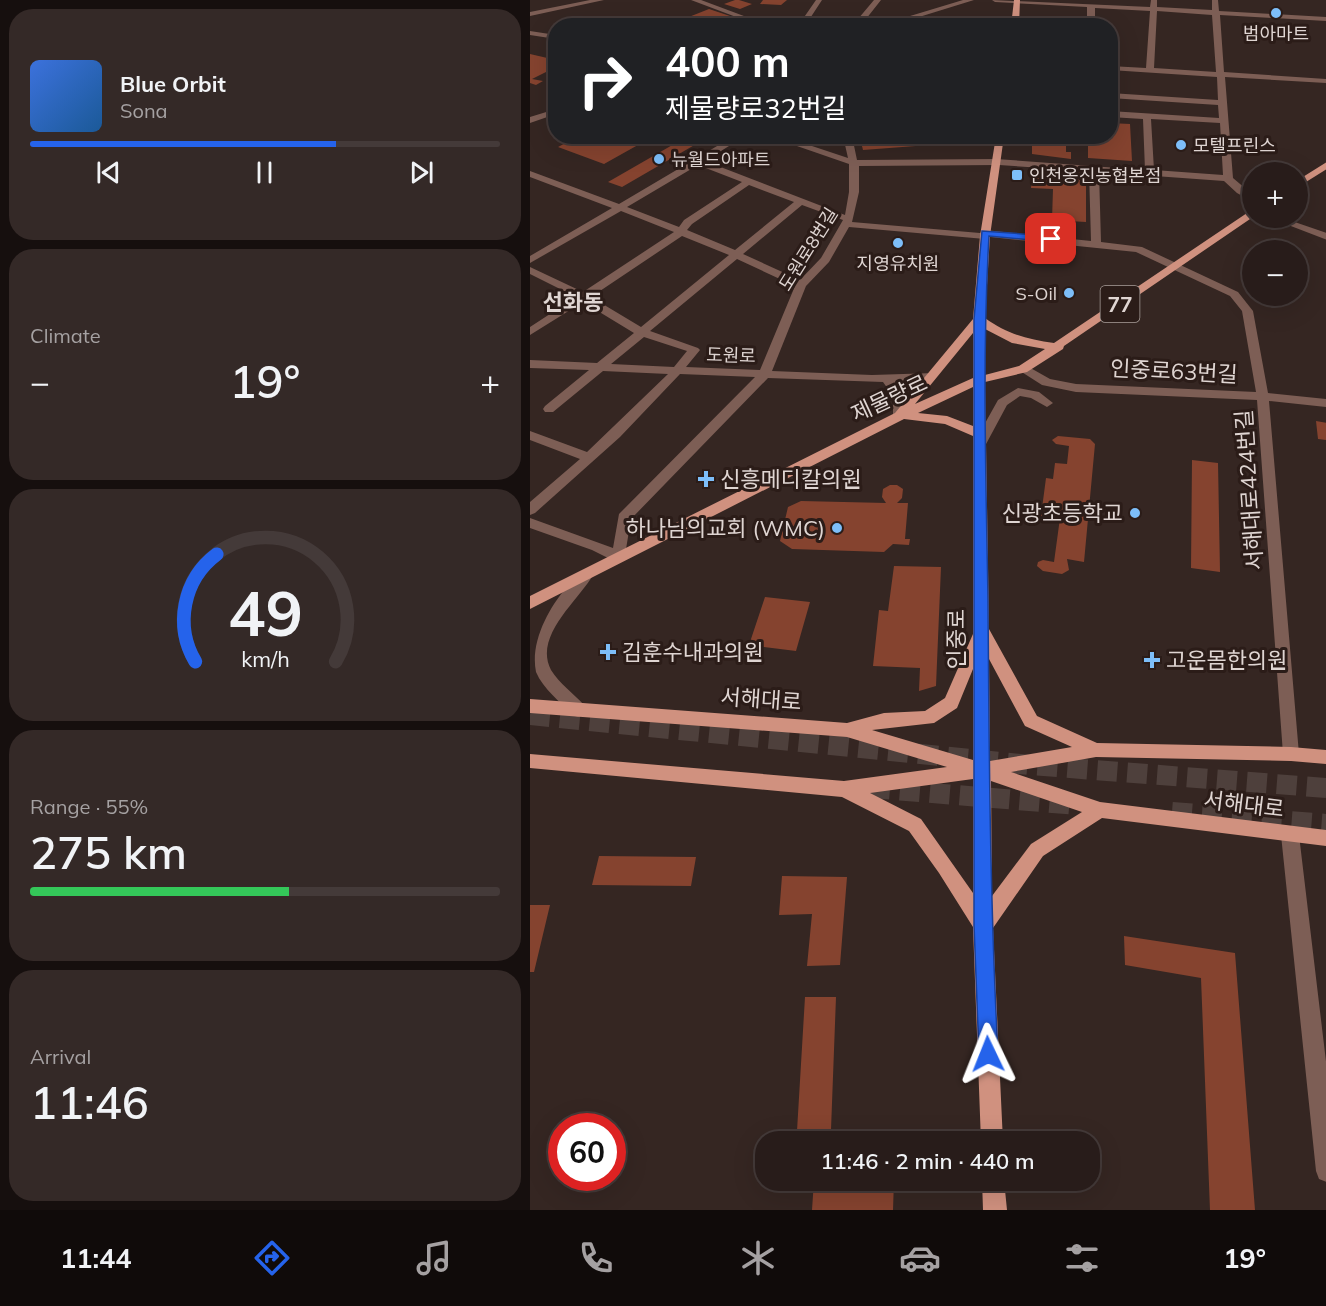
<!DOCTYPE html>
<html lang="en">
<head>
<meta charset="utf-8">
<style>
	:root { --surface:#281c1a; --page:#342927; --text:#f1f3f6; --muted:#a5a1a2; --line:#443a39; --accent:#2563eb }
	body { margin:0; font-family:Mulish,"Noto Sans KR",sans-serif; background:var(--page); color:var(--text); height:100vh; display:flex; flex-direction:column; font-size:22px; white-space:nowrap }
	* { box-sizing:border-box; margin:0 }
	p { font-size:20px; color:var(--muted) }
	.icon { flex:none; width:33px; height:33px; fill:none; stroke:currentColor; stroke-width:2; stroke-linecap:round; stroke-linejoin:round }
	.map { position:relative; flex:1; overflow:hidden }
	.panel { display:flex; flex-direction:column; gap:9px; padding:9px; background:#160f0e; width:530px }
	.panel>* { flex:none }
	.top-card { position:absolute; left:18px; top:18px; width:570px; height:126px; border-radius:24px; box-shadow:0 6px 24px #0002,0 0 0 2px var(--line); background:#202124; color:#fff; overflow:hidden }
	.controls { position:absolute; left:712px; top:162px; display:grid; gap:12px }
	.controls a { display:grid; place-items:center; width:66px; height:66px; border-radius:50%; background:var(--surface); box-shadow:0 6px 24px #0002,0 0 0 2px var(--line); font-size:30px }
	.speed { position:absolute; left:18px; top:1113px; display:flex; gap:12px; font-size:30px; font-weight:700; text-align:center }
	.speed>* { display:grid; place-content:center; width:78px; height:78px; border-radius:50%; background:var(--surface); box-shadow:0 6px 24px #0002,0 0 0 2px var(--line); line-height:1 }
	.speed .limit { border:9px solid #d22; background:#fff; color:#111 }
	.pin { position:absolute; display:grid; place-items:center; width:51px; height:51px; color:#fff; margin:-26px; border-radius:12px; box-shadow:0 3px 9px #0006 }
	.me { position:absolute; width:66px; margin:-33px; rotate:358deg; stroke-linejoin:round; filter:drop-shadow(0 0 4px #0008) }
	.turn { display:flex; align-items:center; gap:21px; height:126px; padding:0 18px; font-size:27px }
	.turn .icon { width:78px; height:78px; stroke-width:2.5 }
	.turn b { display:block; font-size:42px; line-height:51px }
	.big { font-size:45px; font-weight:600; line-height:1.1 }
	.panel .widget { flex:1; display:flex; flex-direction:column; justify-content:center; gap:9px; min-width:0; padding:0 21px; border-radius:24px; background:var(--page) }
	.panel .dial { align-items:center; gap:0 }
	.dial svg { height:156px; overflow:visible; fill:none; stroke:var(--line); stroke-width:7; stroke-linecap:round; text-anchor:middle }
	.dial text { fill:var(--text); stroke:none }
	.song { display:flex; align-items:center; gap:18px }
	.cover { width:72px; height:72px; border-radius:9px; background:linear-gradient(135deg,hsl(220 70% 55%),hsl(210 70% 35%)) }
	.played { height:6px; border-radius:3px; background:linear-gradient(90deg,var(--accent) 65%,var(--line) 65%) }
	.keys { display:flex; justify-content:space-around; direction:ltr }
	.heat { display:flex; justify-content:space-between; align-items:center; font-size:33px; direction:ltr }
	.charge { height:9px; border-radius:4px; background:linear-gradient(90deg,#34c759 55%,var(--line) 0) }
	.trip { position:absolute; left:225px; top:1131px; width:345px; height:60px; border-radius:24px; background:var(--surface); box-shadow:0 6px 24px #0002,0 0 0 2px var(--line); font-weight:600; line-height:60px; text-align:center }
	.tabs { display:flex; height:96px; justify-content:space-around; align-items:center; background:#100b0a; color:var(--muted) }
	.tabs .icon { width:42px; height:42px }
	.tabs .current { color:var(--accent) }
	.tabs b { font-size:27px; color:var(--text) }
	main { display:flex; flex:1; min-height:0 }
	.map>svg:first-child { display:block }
	.building { fill:#85432f }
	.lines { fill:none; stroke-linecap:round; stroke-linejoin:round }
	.highway-tunnel { stroke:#4e403c; stroke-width:20; stroke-dasharray:20 10; stroke-linecap:butt }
	.minor { fill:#7d5e55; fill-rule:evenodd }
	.major { fill:#d0917f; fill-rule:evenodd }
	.route { fill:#2563eb; stroke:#184099; stroke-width:1.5 }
	.poi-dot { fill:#7dbef9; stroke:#2b1c18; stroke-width:2 }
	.labels { text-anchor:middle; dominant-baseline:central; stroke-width:6; stroke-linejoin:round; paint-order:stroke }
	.far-poi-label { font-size:18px; fill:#dfd5d2; stroke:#2b1c18; text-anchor:start }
	.far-street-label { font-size:18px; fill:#dfd5d2; stroke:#2b1c18 }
	.shield { fill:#2b1c18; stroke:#a99e9a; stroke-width:1.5 }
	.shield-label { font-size:21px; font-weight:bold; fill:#dfd5d2 }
	.far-quarter-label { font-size:22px; font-weight:bold; fill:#dfd5d2; stroke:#2b1c18 }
	.street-label { font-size:22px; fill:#dfd5d2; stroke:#2b1c18 }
	.poi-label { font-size:22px; fill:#dfd5d2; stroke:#2b1c18; text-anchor:start }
</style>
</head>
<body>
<main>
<section class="panel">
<div class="widget">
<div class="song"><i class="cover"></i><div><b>Blue Orbit</b><p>Sona</p></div></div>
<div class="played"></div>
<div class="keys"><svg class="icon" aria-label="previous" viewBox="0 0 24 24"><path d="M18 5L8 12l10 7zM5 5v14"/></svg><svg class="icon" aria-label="pause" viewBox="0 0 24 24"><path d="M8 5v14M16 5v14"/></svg><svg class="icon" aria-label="next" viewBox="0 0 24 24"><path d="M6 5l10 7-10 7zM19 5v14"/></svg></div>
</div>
<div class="widget"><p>Climate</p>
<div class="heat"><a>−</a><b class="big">19°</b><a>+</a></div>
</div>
<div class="widget dial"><svg viewBox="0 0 100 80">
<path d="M14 69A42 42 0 1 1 86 69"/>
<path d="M14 69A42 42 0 0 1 25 14" stroke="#2563eb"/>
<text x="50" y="56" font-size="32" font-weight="700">49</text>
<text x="50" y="72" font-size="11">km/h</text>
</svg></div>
<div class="widget"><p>Range · 55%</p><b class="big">275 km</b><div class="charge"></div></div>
<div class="widget"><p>Arrival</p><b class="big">11:46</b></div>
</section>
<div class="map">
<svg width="797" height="1210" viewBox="0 0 797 1210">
	<rect width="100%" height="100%" fill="#352622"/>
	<path class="building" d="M 205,0 L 209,0 L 222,4 L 210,9 L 194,4 Z
		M 233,0 L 257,0 L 251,5 L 230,4 Z
		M 179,9 L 200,16 L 165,26 L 136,26 Z
		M 0,54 L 26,60 L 26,67 L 2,79 L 13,81 L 6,85 L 0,83 Z
		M 580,123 L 600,124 L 602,161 L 558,158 L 558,136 L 580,136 Z
		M 49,136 L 124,136 L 74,164 L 28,147 Z
		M 158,136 L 180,136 L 92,187 L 78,182 Z
		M 357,136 L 396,136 L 399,145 L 333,150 L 330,138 Z
		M 502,136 L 536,137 L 536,152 L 541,152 L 541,159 L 502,154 Z
		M 503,168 L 556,171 L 556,222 L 522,220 L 523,189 L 501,188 Z
		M 786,421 L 797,423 L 797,440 L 788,439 Z
		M 528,436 L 560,439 L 565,444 L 554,562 L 537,559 L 539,570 L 532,574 L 513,571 L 507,566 L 508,562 L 513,560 L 524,562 L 530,518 L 511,516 L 516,478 L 523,479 L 525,463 L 537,464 L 539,446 L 526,444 L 522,440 Z
		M 662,460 L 688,463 L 690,572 L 661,568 Z
		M 360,485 L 367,485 L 373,489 L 372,498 L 367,503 L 378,503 L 375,539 L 380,539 L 379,545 L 363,544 L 354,552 L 262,549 L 250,541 L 258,507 L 271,501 L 356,503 L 352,497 L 353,489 Z
		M 364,566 L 411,567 L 406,686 L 389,691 L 390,668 L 343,666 L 349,610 L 358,611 Z
		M 235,597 L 280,602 L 266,651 L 219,645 Z
		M 69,856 L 166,857 L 161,886 L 62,885 Z
		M 252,876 L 317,877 L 310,965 L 277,966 L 282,914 L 249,915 Z
		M 0,905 L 20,905 L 4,972 L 0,972 Z
		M 594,936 L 705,953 L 725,1210 L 680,1210 L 671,978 L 595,965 Z
		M 275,997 L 306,997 L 301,1130 L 267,1131 Z
		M 284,1180 L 364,1180 L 363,1210 L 282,1210 Z"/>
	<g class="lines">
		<path class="highway-tunnel" d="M 0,715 L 500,765 L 797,788
			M 340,788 L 548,805
			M 642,812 L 797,824"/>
		<path class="minor" d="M 60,0 L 74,0 L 0,16 L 0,12 Z
			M 161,0 L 171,0 L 241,26 L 230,26 Z
			M 286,0 L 292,0 L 275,26 L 268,26 Z
			M 344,0 L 351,0 L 336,19 L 341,26 L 334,26 L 328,19 Z
			M 433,0 L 444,0 L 360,26 L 347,26 Z
			M 462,0 L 620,7 L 621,0 L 627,0 L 627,7 L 682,10 L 682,0 L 688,0 L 689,11 L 797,17 L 797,21 L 690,15 L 694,72 L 797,79 L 797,83 L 695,77 L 703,178 L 723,195 L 723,202 L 707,193 L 694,181 L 569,172 L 571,242 L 612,247 L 708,292 L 723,311 L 738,393 L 797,399 L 797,407 L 739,401 L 769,754 L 767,759 L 761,761 L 755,759 L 753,754 L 727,400 L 546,392 L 512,385 L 487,369 L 489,366 L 497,366 L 520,379 L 546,384 L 726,392 L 712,311 L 700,296 L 606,252 L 460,237 L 455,239 L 319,227 L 299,262 L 276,286 L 242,371 L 342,375 L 405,373 L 405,379 L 401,380 L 366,381 L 376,400 L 373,419 L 369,420 L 363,416 L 363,396 L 353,382 L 238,378 L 101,519 L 94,561 L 84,561 L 62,550 L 0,528 L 0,518 L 83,548 L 89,514 L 225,377 L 150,374 L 90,437 L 5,513 L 0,515 L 0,502 L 50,459 L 0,440 L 0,431 L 57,452 L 138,374 L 73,371 L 23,412 L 15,412 L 13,409 L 15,406 L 59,370 L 0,368 L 0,360 L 67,363 L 104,333 L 53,302 L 0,335 L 0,327 L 46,297 L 0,274 L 0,267 L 53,292 L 144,232 L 91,211 L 0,263 L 0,256 L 82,208 L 0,177 L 0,171 L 89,204 L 204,136 L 215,136 L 175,161 L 315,215 L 319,192 L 319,164 L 238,136 L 252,136 L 318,158 L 313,136 L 322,136 L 327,160 L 466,159 L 615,170 L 613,119 L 580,117 L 580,111 L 689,118 L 688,105 L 580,98 L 580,93 L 688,100 L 687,77 L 580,70 L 580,66 L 616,68 L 620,11 L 565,8 L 565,26 L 557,26 L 557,7 L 465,2 ZM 627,11 L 682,15 L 686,72 L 624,68 ZM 621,119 L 690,123 L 693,175 L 624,170 ZM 168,165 L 212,182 L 154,220 L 149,227 L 97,207 ZM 469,165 L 559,171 L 561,241 L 455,230 L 450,233 L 322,222 L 329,192 L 329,166 ZM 219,185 L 264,202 L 205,250 L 157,230 L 162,224 ZM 272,205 L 313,220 L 291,258 L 270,280 L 213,254 ZM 152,236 L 199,255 L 111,327 L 61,297 ZM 207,259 L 265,286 L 230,370 L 156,367 L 170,350 L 168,348 L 120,331 ZM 114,337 L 157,351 L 144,367 L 81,364 Z
			M 0,31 L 26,35 L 26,39 L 0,35 Z
			M 26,109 L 26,114 L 0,123 L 0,117 Z
			M 740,218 L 753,218 L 797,233 L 797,240 Z
			M 488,388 L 509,392 L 523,403 L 517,407 L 501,398 L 490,396 L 477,405 L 455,446 L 445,446 L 444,443 L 468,400 Z
			M 56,570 L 61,571 L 63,575 C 49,600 3,636 21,670 C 29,683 44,694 54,705 L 56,710 L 54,715 L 48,717 L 42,715 C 31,702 13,689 6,672 C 0,643 18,609 36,588 C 42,581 47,572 56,570 Z
			M 760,827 L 766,829 L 769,835 L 797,1070 L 797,1182 L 789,1179 L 786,1171 L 751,835 L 754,829 Z"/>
		<path class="major" d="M 484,0 L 490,0 L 489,26 L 481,26 Z
			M 466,136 L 474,136 L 460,236 L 455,318 C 477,334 497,339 524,343 L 720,211 L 723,210 L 723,217 L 534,346 L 533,349 L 497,372 L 455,382 L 459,629 L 507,716 L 567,743 L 761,747 L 797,750 L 797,764 L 761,761 L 566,757 L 481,772 L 570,802 L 797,830 L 797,846 L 572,818 L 513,856 L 463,928 L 473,1142 L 451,1142 L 443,927 L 409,873 L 379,831 L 312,797 L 0,768 L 0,754 L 314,781 L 417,767 L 317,737 L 0,713 L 0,699 L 317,723 L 354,713 L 395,711 L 415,698 L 443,634 L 443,436 L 415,424 L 374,419 L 0,609 L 0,596 L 365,413 L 443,319 L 450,236 ZM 455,329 L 482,343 L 515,349 L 489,366 L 455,375 ZM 443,333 L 443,378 L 385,404 ZM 443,387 L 443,426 L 417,416 L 388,413 ZM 459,659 L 495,726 L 542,747 L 460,761 ZM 443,669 L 443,760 L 342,730 L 404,723 L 427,708 ZM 443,779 L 443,893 L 391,819 L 340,793 ZM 461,781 L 552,812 L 501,844 L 462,896 Z
			M 797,162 L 797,169 L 768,187 L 768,180 Z
			M 452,1180 L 474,1180 L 477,1210 L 453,1210 Z"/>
	</g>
	<path class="route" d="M 452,231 L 521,236 L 526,239 L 521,242 L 459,236 C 452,357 456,479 458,600 C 459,752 460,903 468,1054 L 465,1061 L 458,1064 L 451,1061 L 449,1054 L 444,925 L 444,319 Z"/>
	<g class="poi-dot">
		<circle cx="746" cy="13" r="6"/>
		<circle cx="651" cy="145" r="6"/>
		<circle cx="129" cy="159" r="6"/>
		<rect x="481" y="169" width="12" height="12" rx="3"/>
		<circle cx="368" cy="243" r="6"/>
		<circle cx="539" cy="293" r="6"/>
		<path d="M173 470h6v6h6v6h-6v6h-6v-6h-6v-6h6z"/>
		<circle cx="605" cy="513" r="6"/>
		<circle cx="307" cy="528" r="6"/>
		<path d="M75 643h6v6h6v6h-6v6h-6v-6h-6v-6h6z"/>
		<path d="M619 651h6v6h6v6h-6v6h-6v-6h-6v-6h6z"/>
	</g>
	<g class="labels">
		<g class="far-poi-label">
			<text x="746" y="33" text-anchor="middle">범아마트</text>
			<text x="663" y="145">모텔프린스</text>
			<text x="141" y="159">뉴월드아파트</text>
			<text x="499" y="175">인천옹진농협본점</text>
			<text x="368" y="263" text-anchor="middle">지영유치원</text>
			<text x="527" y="293" text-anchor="end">S-Oil</text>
		</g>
		<g class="far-street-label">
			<text transform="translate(278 249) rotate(-58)">도원로8번길</text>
			<text transform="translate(201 355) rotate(2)">도원로</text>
		</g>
		<rect class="shield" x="570.5" y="286" width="39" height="36" rx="4.5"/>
		<g class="shield-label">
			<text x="590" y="304">77</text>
		</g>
		<g class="far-quarter-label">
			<text x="43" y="302">선화동</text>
		</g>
		<g class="street-label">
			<text transform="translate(644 371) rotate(3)">인중로63번길</text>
			<text transform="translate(359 398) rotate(-25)">제물량로</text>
			<text transform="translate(719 490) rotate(-94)">서해대로424번길</text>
			<text transform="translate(426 639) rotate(-90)">인중로</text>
			<text transform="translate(231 699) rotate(4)">서해대로</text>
			<text transform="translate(714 804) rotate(7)">서해대로</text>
		</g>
		<g class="poi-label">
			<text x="190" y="479">신흥메디칼의원</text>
			<text x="593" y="513" text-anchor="end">신광초등학교</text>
			<text x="295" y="528" text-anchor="end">하나님의교회 (WMC)</text>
			<text x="92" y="652">김훈수내과의원</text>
			<text x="636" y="660">고운몸한의원</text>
		</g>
	</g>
</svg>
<div class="controls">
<a>+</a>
<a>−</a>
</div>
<div class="speed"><div class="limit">60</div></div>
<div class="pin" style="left:521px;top:239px;background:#d93025"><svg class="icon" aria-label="arrive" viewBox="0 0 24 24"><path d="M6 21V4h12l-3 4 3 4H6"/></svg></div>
<svg class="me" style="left:458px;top:1054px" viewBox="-20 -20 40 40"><path d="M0-17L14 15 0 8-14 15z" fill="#2563eb" stroke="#fff" stroke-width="4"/></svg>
<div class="trip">11:46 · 2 min · 440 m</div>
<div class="top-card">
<div class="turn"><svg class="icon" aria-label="right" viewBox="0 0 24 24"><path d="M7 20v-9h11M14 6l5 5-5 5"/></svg><div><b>400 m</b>제물량로32번길</div></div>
</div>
</div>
</main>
<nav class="tabs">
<b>11:44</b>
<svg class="icon current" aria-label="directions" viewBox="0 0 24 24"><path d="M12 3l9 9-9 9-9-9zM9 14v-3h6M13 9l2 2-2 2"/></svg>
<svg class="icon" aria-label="music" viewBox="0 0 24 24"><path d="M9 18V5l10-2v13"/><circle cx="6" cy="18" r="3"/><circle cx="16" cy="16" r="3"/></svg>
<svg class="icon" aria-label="phone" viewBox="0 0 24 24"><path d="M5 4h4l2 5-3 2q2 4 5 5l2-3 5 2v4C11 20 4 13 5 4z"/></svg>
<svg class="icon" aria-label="climate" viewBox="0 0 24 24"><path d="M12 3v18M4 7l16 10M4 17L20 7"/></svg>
<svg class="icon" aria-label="car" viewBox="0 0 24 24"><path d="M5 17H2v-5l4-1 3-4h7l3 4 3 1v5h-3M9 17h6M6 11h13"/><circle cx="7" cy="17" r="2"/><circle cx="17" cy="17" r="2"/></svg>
<svg class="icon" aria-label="filters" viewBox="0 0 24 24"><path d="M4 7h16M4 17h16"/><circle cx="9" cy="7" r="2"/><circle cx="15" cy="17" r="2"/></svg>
<b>19°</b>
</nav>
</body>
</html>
